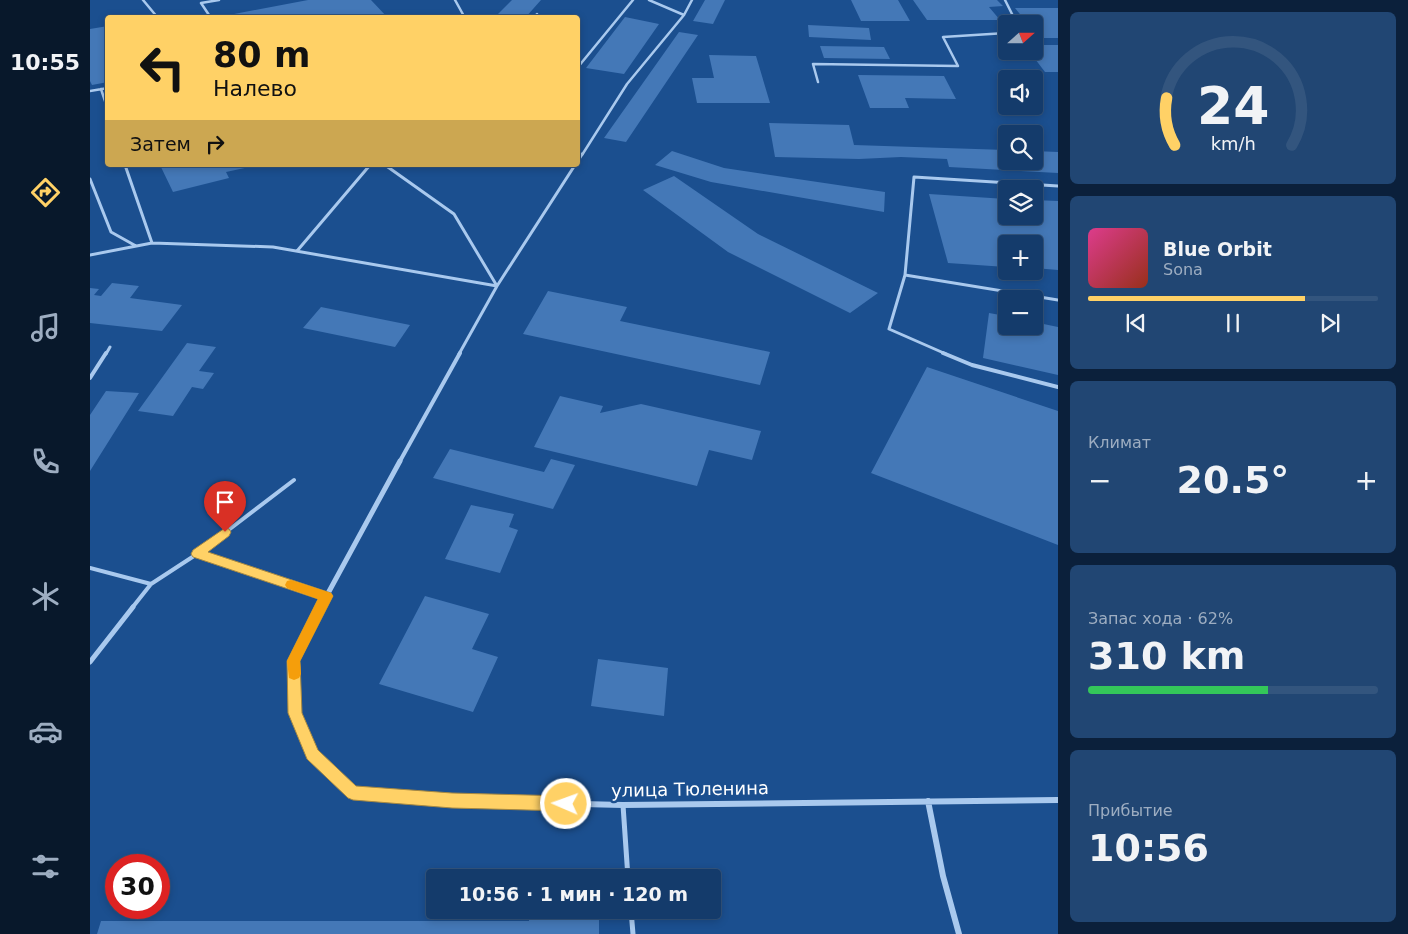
<!DOCTYPE html>
<html lang="ru">
<head>
<meta charset="utf-8">
<style>
	:root { --surface:#143b6b; --page:#214673; --text:#f1f3f6; --muted:#9dadc1; --line:#33557e; --accent:#ffd166 }
	body { margin:0; font-family:"DejaVu Sans",sans-serif; background:var(--page); color:var(--text); height:100vh; display:flex; flex-direction:column; font-size:19px; white-space:nowrap }
	* { box-sizing:border-box; margin:0 }
	p { font-size:16px; color:var(--muted) }
	.icon { flex:none; width:28px; height:28px; fill:none; stroke:currentColor; stroke-width:2; stroke-linecap:round; stroke-linejoin:round }
	.map { position:relative; flex:1; overflow:hidden }
	.panel { display:flex; flex-direction:column; gap:12px; padding:12px; background:#0b203b; width:350px }
	.panel>* { flex:none }
	.guide { position:absolute; left:15px; top:15px; width:475px; height:152px; border-radius:5px; box-shadow:0 2px 8px #0003,0 0 0 1px var(--line); background:#ffd166; color:#111; overflow:hidden }
	.needle { width:32px; rotate:69deg }
	.controls { position:absolute; left:908px; top:15px; display:grid; gap:10px }
	.controls a { display:grid; place-items:center; width:45px; height:45px; border-radius:5px; background:var(--surface); box-shadow:0 2px 8px #0003,0 0 0 1px var(--line); font-size:25px }
	.speed { position:absolute; left:15px; top:854px; display:flex; gap:10px; font-size:25px; font-weight:700; text-align:center }
	.speed>* { display:grid; place-content:center; width:65px; height:65px; border-radius:50%; background:var(--surface); box-shadow:0 2px 8px #0003,0 0 0 1px var(--line); line-height:1 }
	.speed .limit { border:8px solid #d22; background:#fff; color:#111 }
	.pin { position:absolute; display:grid; place-items:center; width:42px; height:42px; color:#fff; margin:-51px -21px; border-radius:50% 50% 50% 0; rotate:-45deg; box-shadow:0 0 5px #0007 }
	.pin .icon { rotate:45deg }
	.me { position:absolute; width:55px; margin:-28px; rotate:272deg; stroke-linejoin:round; filter:drop-shadow(0 0 4px #0008) }
	.turn { display:flex; align-items:center; gap:18px; height:105px; padding:0 25px; font-size:22px }
	.turn .icon { width:65px; height:65px; stroke-width:2.5 }
	.turn b { display:block; font-size:35px; line-height:42px }
	.then { display:flex; align-items:center; height:48px; padding:0 25px; background:#0003; gap:10px; font-size:19px }
	.big { font-size:38px; font-weight:700; line-height:1.1 }
	.panel .widget { flex:1; display:flex; flex-direction:column; justify-content:center; gap:8px; min-width:0; padding:0 18px; border-radius:8px; background:var(--page) }
	.panel .dial { align-items:center; gap:0 }
	.dial svg { height:130px; overflow:visible; fill:none; stroke:var(--line); stroke-width:7; stroke-linecap:round; text-anchor:middle }
	.dial text { fill:var(--text); stroke:none }
	.song { display:flex; align-items:center; gap:15px }
	.cover { width:60px; height:60px; border-radius:8px; background:linear-gradient(135deg,hsl(330 70% 55%),hsl(10 70% 35%)) }
	.played { height:5px; border-radius:2px; background:linear-gradient(90deg,var(--accent) 75%,var(--line) 75%) }
	.keys { display:flex; justify-content:space-around; direction:ltr }
	.heat { display:flex; justify-content:space-between; align-items:center; font-size:28px; direction:ltr }
	.charge { height:8px; border-radius:4px; background:linear-gradient(90deg,#34c759 62%,var(--line) 0) }
	.trip { position:absolute; left:336px; top:869px; width:295px; height:50px; border-radius:5px; background:var(--surface); box-shadow:0 2px 8px #0003,0 0 0 1px var(--line); font-weight:700; line-height:50px; text-align:center }
	main { display:flex; flex:1; min-height:0 }
	.tabs { display:flex; flex-direction:column; width:90px; justify-content:space-around; align-items:center; background:#08182b; color:var(--muted) }
	.tabs .icon { width:35px; height:35px }
	.tabs .on { color:var(--accent) }
	.tabs b { font-size:22px; color:var(--text) }
	.map>svg:first-child { display:block }
	.building { fill:#4478b7 }
	.lines { fill:none; stroke-linecap:round; stroke-linejoin:round }
	.service-far3 { stroke:#a9c9ee; stroke-width:2.5 }
	.service-far2 { stroke:#a9c9ee; stroke-width:3 }
	.service-far1 { stroke:#a9c9ee; stroke-width:4 }
	.service { stroke:#a9c9ee; stroke-width:5 }
	.minor-far1 { stroke:#a9c9ee; stroke-width:5 }
	.minor { stroke:#a9c9ee; stroke-width:6 }
	.route { fill:#ffd166; stroke:#a68842 }
	.slow { fill:#f59e0b }
	.labels { text-anchor:middle; dominant-baseline:central; stroke-width:5; stroke-linejoin:round; paint-order:stroke }
	.near-street-label { font-size:18px; fill:#fff; stroke:#1b4f8f }
</style>
</head>
<body>
<main>
<nav class="tabs">
<b>10:55</b>
<svg class="icon on" aria-label="directions" viewBox="0 0 24 24"><path d="M12 3l9 9-9 9-9-9zM9 14v-3h6M13 9l2 2-2 2"/></svg>
<svg class="icon" aria-label="music" viewBox="0 0 24 24"><path d="M9 18V5l10-2v13"/><circle cx="6" cy="18" r="3"/><circle cx="16" cy="16" r="3"/></svg>
<svg class="icon" aria-label="phone" viewBox="0 0 24 24"><path d="M5 4h4l2 5-3 2q2 4 5 5l2-3 5 2v4C11 20 4 13 5 4z"/></svg>
<svg class="icon" aria-label="climate" viewBox="0 0 24 24"><path d="M12 3v18M4 7l16 10M4 17L20 7"/></svg>
<svg class="icon" aria-label="car" viewBox="0 0 24 24"><path d="M5 17H2v-5l4-1 3-4h7l3 4 3 1v5h-3M9 17h6M6 11h13"/><circle cx="7" cy="17" r="2"/><circle cx="17" cy="17" r="2"/></svg>
<svg class="icon" aria-label="filters" viewBox="0 0 24 24"><path d="M4 7h16M4 17h16"/><circle cx="9" cy="7" r="2"/><circle cx="15" cy="17" r="2"/></svg>
</nav>
<div class="map">
<svg width="968" height="934" viewBox="0 0 968 934">
	<rect width="100%" height="100%" fill="#1b4f8f"/>
	<path class="building" d="M 218,0 L 281,0 L 298,18 L 141,18 L 139,15 Z
		M 422,0 L 451,0 L 435,18 L 404,18 Z
		M 615,0 L 635,0 L 623,24 L 603,21 Z
		M 761,0 L 808,0 L 820,21 L 771,21 Z
		M 823,0 L 907,0 L 913,6 L 899,7 L 910,20 L 837,20 Z
		M 925,8 L 968,8 L 968,38 L 950,38 L 944,31 L 944,24 L 938,24 Z
		M 535,17 L 569,24 L 534,74 L 496,68 Z
		M 718,25 L 779,28 L 781,40 L 719,37 Z
		M 18,26 L 18,82 L 2,85 L 0,81 L 0,29 Z
		M 589,32 L 608,35 L 536,142 L 514,138 Z
		M 944,45 L 968,45 L 968,72 L 955,72 L 939,51 L 944,51 Z
		M 730,46 L 794,47 L 800,59 L 734,58 Z
		M 619,55 L 666,56 L 680,103 L 607,103 L 602,78 L 624,78 Z
		M 768,75 L 854,76 L 866,99 L 815,98 L 819,108 L 780,108 Z
		M 679,123 L 759,125 L 764,145 L 916,150 L 916,161 L 944,161 L 944,151 L 968,152 L 968,173 L 859,167 L 857,159 L 811,157 L 769,159 L 685,157 Z
		M 582,151 L 634,168 L 795,192 L 794,212 L 621,182 L 565,165 Z
		M 70,165 L 164,165 L 164,166 L 136,172 L 139,178 L 83,192 Z
		M 584,176 L 668,234 L 788,293 L 760,313 L 638,252 L 553,190 Z
		M 839,194 L 916,199 L 916,216 L 944,216 L 944,200 L 968,201 L 968,270 L 944,268 L 944,244 L 916,244 L 916,267 L 858,263 Z
		M 22,283 L 49,286 L 40,298 L 92,305 L 72,331 L 0,323 L 0,288 L 9,289 L 4,295 L 11,296 Z
		M 458,291 L 537,307 L 530,321 L 680,352 L 670,385 L 433,334 Z
		M 231,307 L 320,325 L 305,347 L 213,328 Z
		M 899,313 L 916,316 L 916,326 L 944,326 L 944,322 L 968,327 L 968,375 L 893,358 Z
		M 97,343 L 126,347 L 109,371 L 124,373 L 113,389 L 102,387 L 83,416 L 48,411 Z
		M 837,367 L 968,411 L 968,545 L 781,473 Z
		M 16,391 L 49,393 L 0,471 L 0,415 Z
		M 470,396 L 513,406 L 510,413 L 551,404 L 671,431 L 662,460 L 619,450 L 607,486 L 444,447 Z
		M 360,449 L 454,472 L 461,459 L 485,465 L 463,509 L 343,478 Z
		M 381,505 L 424,514 L 419,527 L 428,530 L 410,573 L 355,559 Z
		M 335,596 L 399,614 L 382,649 L 408,657 L 383,712 L 289,684 Z
		M 508,659 L 578,668 L 574,716 L 501,706 Z
		M 438,872 L 508,872 L 508,878 L 439,878 Z
		M 439,910 L 509,910 L 509,934 L 7,934 L 11,921 L 439,921 Z"/>
	<g class="lines">
		<path class="service-far3" d="M 53,0 L 68,18
			M 365,0 L 375,18
			M 915,0 L 927,24
			M 594,15 L 602,0
			M 121,18 L 111,3 L 129,0
			M 444,18 L 447,14
			M 488,67 L 543,0
			M 728,82 L 723,64 L 868,66 L 853,37 L 916,33
			M 11,89 L 18,110
			M 0,91 L 18,88
			M 492,155 L 537,84 L 594,15 L 559,0"/>
		<path class="service-far2" d="M 488,161 L 492,154
			M 35,165 L 62,243
			M 295,165 L 364,214 L 407,286
			M 0,179 L 21,232 L 46,246
			M 207,251 L 280,165
			M 0,255 L 62,243 L 183,247 L 407,286
			M 815,275 L 824,177 L 968,186
			M 16,354 L 20,347
			M 369,354 L 407,286 L 485,165
			M 856,354 L 799,329 L 815,275 L 968,300"/>
		<path class="service-far1" d="M 853,353 L 882,365 L 968,387
			M 0,378 L 16,353
			M 310,461 L 370,353
			M 107,554 L 204,480
			M 0,568 L 61,584
			M 42,608 L 61,584 L 107,554 L 236,596"/>
		<path class="service" d="M 0,662 L 43,607
			M 533,805 L 538,878
			M 541,910 L 543,934"/>
		<path class="minor-far1" d="M 230,608 L 310,461"/>
		<path class="minor" d="M 231,607 L 204,661 L 205,713 L 222,754 L 263,792 L 362,801 L 533,805 L 968,800
			M 838,801 L 853,876 L 869,934"/>
	</g>
	<path class="route" d="M 135,528 L 139,529 L 141,532 L 139,536 L 118,552 L 241,593 L 243,596 L 210,661 L 212,713 L 228,750 L 266,786 L 362,793 L 476,796 L 481,799 L 483,804 L 481,809 L 476,811 L 362,808 L 263,800 L 258,798 L 217,759 L 198,713 L 197,661 L 228,599 L 103,557 L 101,554 L 103,550 Z"/>
	<path class="slow" d="M 201,580 L 241,593 L 243,596 L 210,661 L 211,674 L 209,678 L 204,680 L 199,678 L 197,661 L 228,599 L 197,588 L 195,585 L 197,581 Z"/>
	<g class="labels">
		<g class="near-street-label">
			<text transform="translate(600 789) rotate(-1)">улица Тюленина</text>
		</g>
	</g>
</svg>
<div class="controls">
<a><svg class="needle" viewBox="-14 -14 28 28"><path d="M0-13l5 13h-10z" fill="#e53935"/><path d="M0 13l5-13h-10z" fill="#9dadc1"/></svg></a>
<a><svg class="icon" aria-label="sound" viewBox="0 0 24 24"><path d="M4 9h4l5-4v14l-5-4H4zM17 9q2 3 0 6"/></svg></a>
<a><svg class="icon" aria-label="search" viewBox="0 0 24 24"><circle cx="10" cy="10" r="6"/><path d="M15 15l6 6"/></svg></a>
<a><svg class="icon" aria-label="layers" viewBox="0 0 24 24"><path d="M12 4l9 5-9 5-9-5zM3 14l9 5 9-5"/></svg></a>
<a>+</a>
<a>−</a>
</div>
<div class="speed"><div class="limit">30</div></div>
<div class="pin" style="left:135px;top:532px;background:#d93025"><svg class="icon" aria-label="arrive" viewBox="0 0 24 24"><path d="M6 21V4h12l-3 4 3 4H6"/></svg></div>
<svg class="me" style="left:476px;top:804px" viewBox="-20 -20 40 40"><circle r="17" fill="#ffd166" stroke="#fff" stroke-width="3"/><path d="M0-11L8 9 0 5-8 9z" fill="#fff"/></svg>
<div class="trip">10:56 · 1 мин · 120 m</div>
<div class="guide">
<div class="turn"><svg class="icon" aria-label="left" viewBox="0 0 24 24"><path d="M17 20v-9H6M10 6l-5 5 5 5"/></svg><div><b>80 m</b>Налево</div></div>
<div class="then">Затем<svg class="icon" aria-label="right" viewBox="0 0 24 24"><path d="M7 20v-9h11M14 6l5 5-5 5"/></svg></div>
</div>
</div>
<section class="panel">
<div class="widget dial"><svg viewBox="0 0 100 80">
<path d="M14 69A42 42 0 1 1 86 69"/>
<path d="M14 69A42 42 0 0 1 9 40" stroke="#ffd166"/>
<text x="50" y="56" font-size="32" font-weight="700">24</text>
<text x="50" y="72" font-size="11">km/h</text>
</svg></div>
<div class="widget">
<div class="song"><i class="cover"></i><div><b>Blue Orbit</b><p>Sona</p></div></div>
<div class="played"></div>
<div class="keys"><svg class="icon" aria-label="previous" viewBox="0 0 24 24"><path d="M18 5L8 12l10 7zM5 5v14"/></svg><svg class="icon" aria-label="pause" viewBox="0 0 24 24"><path d="M8 5v14M16 5v14"/></svg><svg class="icon" aria-label="next" viewBox="0 0 24 24"><path d="M6 5l10 7-10 7zM19 5v14"/></svg></div>
</div>
<div class="widget"><p>Климат</p>
<div class="heat"><a>−</a><b class="big">20.5°</b><a>+</a></div>
</div>
<div class="widget"><p>Запас хода · 62%</p><b class="big">310 km</b><div class="charge"></div></div>
<div class="widget"><p>Прибытие</p><b class="big">10:56</b></div>
</section>
</main>
</body>
</html>
